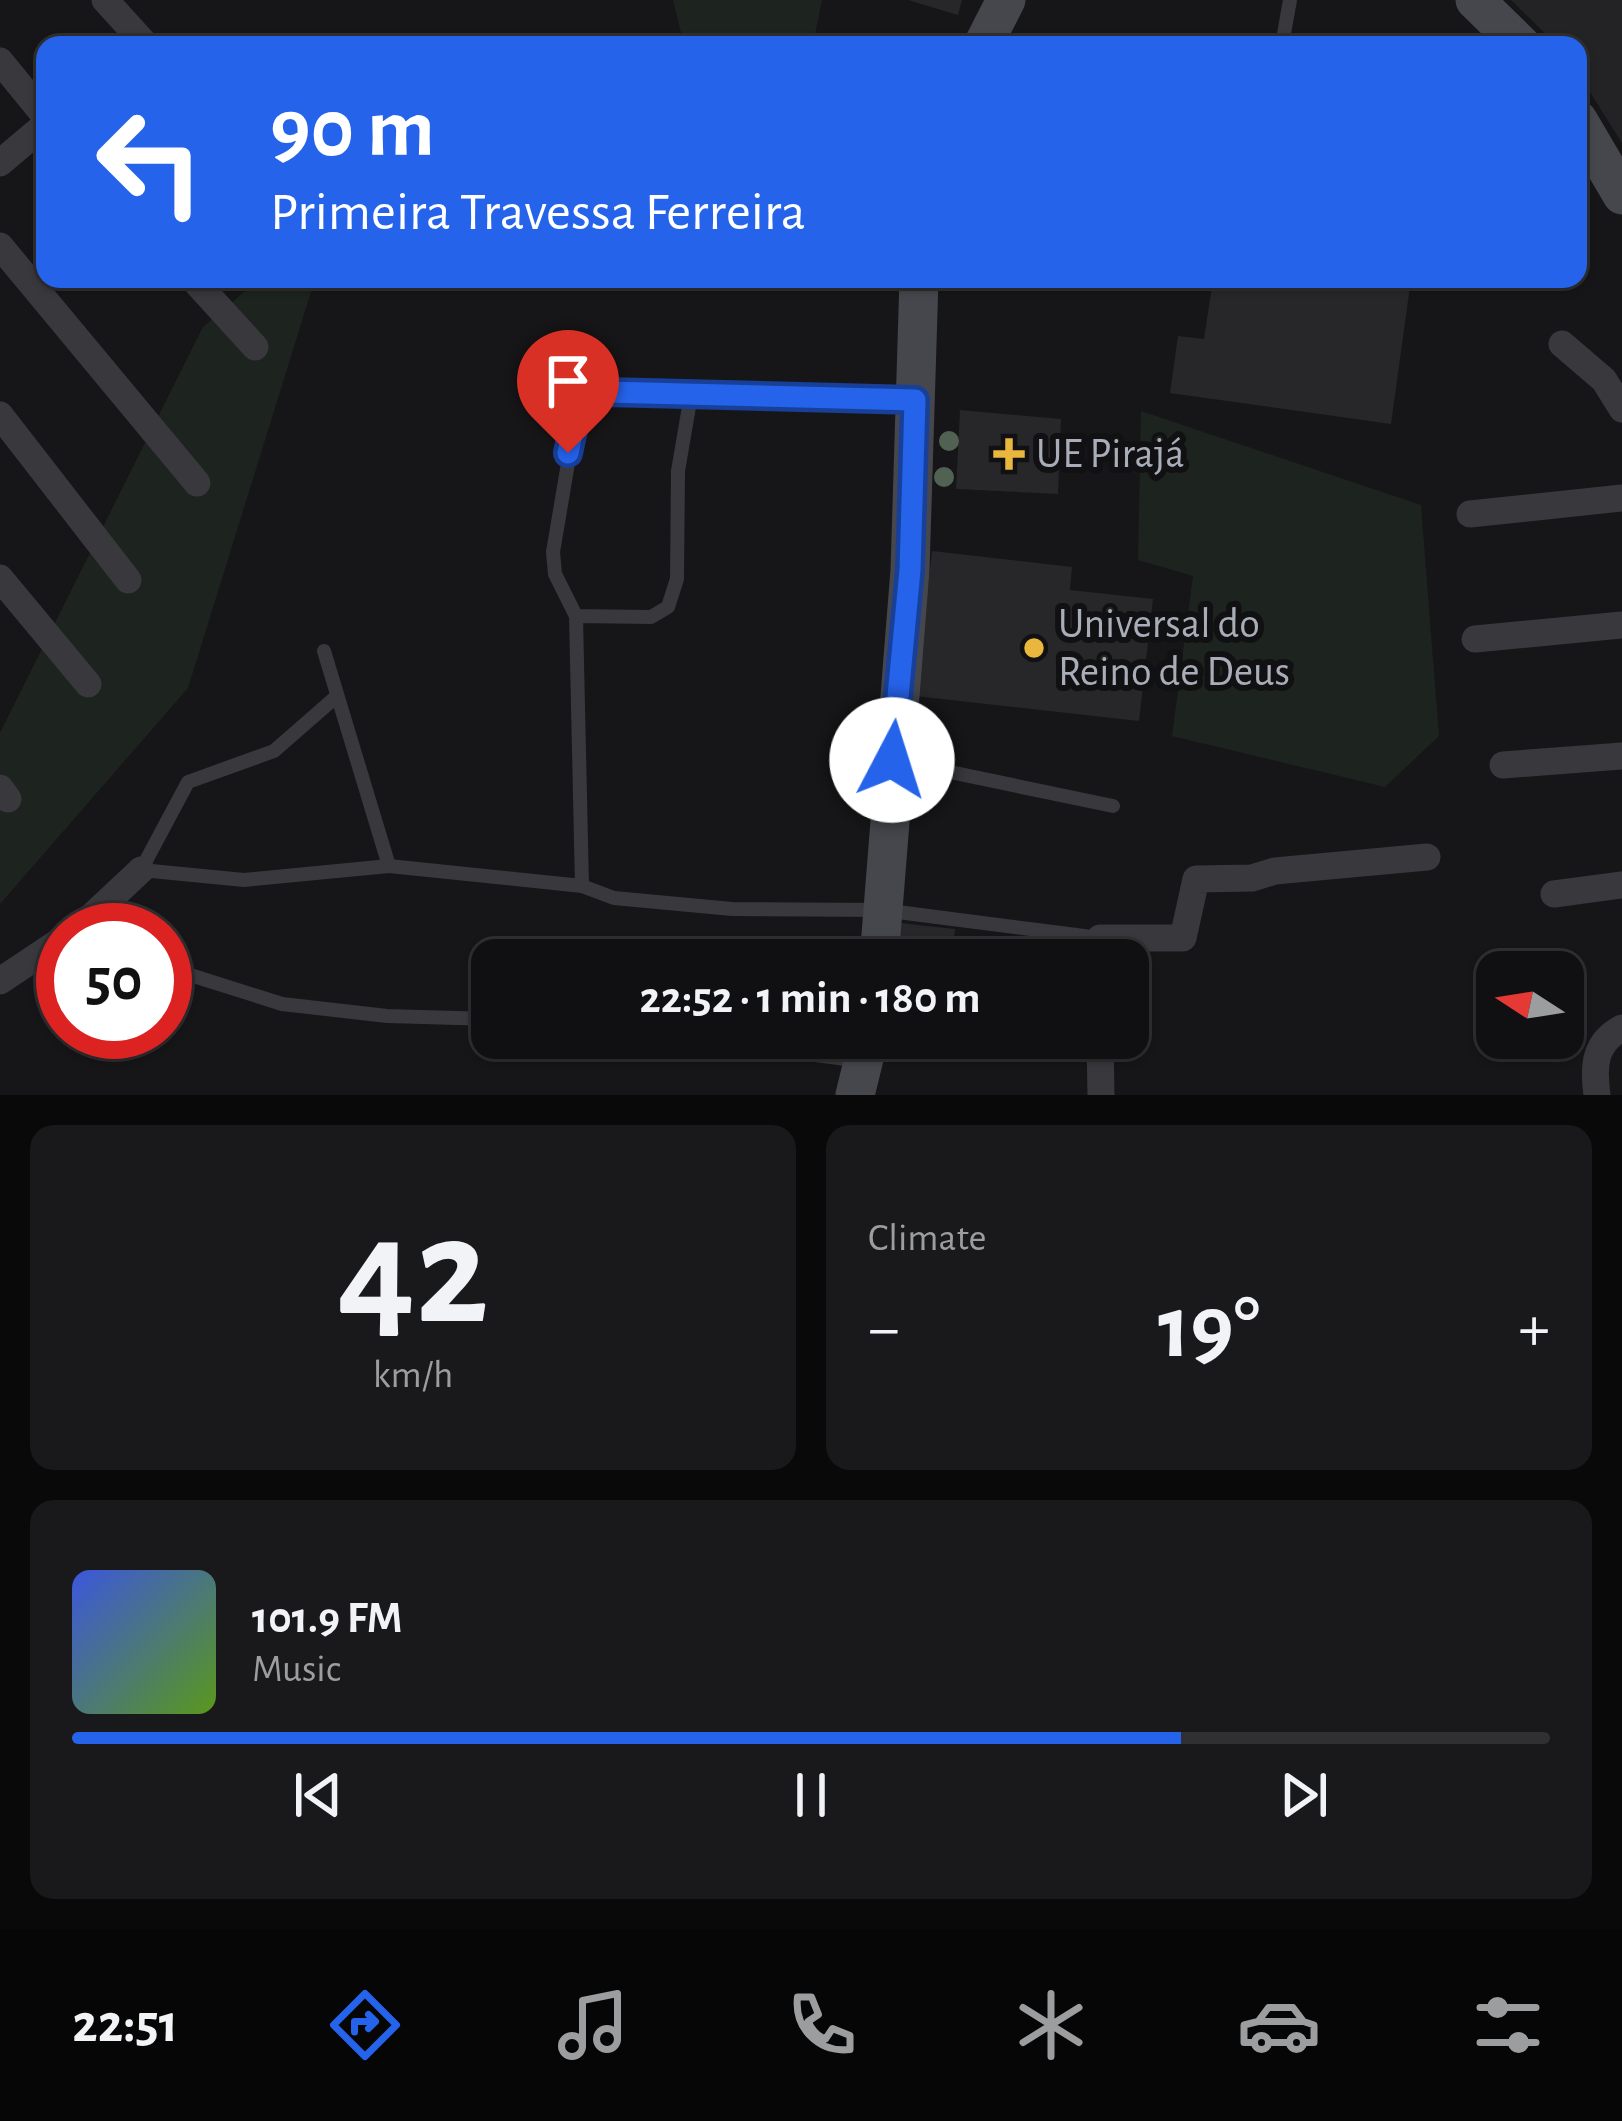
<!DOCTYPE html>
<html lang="en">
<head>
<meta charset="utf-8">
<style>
	:root { --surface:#101012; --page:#19191b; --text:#f1f3f6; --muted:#9c9d9f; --line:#303032; --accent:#2563eb }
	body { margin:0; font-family:"Alegreya Sans",sans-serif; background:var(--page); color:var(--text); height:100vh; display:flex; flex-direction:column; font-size:45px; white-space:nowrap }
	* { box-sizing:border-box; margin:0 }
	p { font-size:39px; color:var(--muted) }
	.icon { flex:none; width:66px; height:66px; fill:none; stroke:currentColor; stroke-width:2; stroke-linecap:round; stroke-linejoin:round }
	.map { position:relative; height:1095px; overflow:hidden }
	.sheet { display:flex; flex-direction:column; gap:30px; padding:30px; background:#09090a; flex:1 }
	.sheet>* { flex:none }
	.guide { position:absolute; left:36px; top:36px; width:1551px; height:252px; border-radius:24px; box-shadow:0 3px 9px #0004,0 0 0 3px var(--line); background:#2563eb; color:#fff; overflow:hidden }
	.needle { width:78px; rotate:282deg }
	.tools { position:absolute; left:1476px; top:951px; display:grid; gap:24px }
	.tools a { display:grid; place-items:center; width:108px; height:108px; border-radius:24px; background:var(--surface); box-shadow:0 3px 9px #0004,0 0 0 3px var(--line); font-size:60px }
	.speed { position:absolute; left:36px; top:903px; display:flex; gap:24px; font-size:60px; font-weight:700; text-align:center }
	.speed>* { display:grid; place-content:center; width:156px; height:156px; border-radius:50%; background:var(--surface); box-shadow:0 3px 9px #0004,0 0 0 3px var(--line); line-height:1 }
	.speed .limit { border:18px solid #d22; background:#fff; color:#111 }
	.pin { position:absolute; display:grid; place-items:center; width:102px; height:102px; color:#fff; margin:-123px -51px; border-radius:50% 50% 50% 0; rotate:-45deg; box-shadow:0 0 12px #0007 }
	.pin .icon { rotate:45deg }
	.me { position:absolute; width:132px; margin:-66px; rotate:5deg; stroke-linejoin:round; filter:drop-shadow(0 0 9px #0008) }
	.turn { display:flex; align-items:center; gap:42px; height:252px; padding:0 36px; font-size:54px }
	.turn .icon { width:156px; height:156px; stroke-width:2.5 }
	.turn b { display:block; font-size:84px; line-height:102px }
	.big { font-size:90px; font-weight:700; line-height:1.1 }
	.sheet .card { flex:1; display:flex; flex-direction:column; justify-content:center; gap:18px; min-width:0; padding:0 42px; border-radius:24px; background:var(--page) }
	.sheet .dial { align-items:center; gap:0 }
	.dial b { font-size:156px; line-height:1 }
	.song { display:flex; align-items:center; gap:36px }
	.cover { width:144px; height:144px; border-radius:18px; background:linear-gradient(135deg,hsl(230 70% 55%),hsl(90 70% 35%)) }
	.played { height:12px; border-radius:6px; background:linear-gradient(90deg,var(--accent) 75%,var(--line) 75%) }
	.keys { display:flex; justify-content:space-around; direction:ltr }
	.heat { display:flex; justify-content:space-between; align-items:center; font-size:66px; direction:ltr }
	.sheet .tiles { flex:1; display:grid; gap:30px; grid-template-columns:1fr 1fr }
	.card:last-child { grid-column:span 2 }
	.trip { position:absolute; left:471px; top:939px; width:678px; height:120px; border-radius:24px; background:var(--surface); box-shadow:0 3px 9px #0004,0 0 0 3px var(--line); font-weight:700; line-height:120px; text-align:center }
	.dock { display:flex; height:192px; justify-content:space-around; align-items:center; background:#060607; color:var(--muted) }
	.dock .icon { width:84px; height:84px }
	.dock .selected { color:var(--accent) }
	.dock b { font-size:54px; color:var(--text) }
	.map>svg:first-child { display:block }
	.built { fill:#232225 }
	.green { fill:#1d231e }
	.building { fill:#272629 }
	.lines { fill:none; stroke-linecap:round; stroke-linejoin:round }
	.lane { stroke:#38383d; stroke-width:14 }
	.street { stroke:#38383d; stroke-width:27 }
	.secondary { stroke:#46474d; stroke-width:39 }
	.tree { fill:#516253 }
	.route-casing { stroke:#184099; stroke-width:30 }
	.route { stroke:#2563eb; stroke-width:21 }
	.poi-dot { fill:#e9b63e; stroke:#111113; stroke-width:4.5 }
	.labels { text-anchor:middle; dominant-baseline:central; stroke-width:12; stroke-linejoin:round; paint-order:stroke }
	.poi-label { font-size:42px; fill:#a9adb7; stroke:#111113; text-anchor:start }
</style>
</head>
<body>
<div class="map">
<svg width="1622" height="1095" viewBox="0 0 1622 1095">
	<rect width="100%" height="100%" fill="#161618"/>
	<path class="built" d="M 1511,0 L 1622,0 L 1622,143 L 1578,73 L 1578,45 L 1557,45 Z"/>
	<path class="green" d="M 673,0 L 822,0 L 813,45 L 684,45 Z
		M 259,279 L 315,279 L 188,688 L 0,904 L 0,733 L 203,327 Z
		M 1141,411 L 1421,505 L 1439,736 L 1385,787 L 1172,736 L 1193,576 L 1138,560 Z"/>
	<path class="building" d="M 908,0 L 962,0 L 958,15 Z
		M 1213,279 L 1411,279 L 1391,424 L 1170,393 L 1178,336 L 1204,339 Z
		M 960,410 L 1061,419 L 1058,494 L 956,489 Z
		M 932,551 L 1072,567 L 1070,590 L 1153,599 L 1139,721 L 915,696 Z
		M 900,923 L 955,929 L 952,958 L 897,953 Z"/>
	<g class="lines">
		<path class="lane" d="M 1282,45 L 1290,0
			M 576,616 L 651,617 L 668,607 L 677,579 L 678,471 L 691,395
			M 324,651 L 389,866
			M 337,696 L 274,751 L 188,782 L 141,870 L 244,880 L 389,866 L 582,886 L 614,898 L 732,909 L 882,910 L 1100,938
			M 897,761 L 1113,806
			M 582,886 L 576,616 L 555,574 L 553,552 L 576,416 L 591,397 L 606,392 L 909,400
			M 165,967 L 282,1004 L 387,1016 L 492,1019
			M 690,1038 L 860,1061"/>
		<path class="street" d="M 105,0 L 146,45
			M 0,61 L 45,116
			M 0,163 L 45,125
			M 0,246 L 197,483
			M 193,279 L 255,347
			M 1562,344 L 1604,380 L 1622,409
			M 0,415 L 128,580
			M 1470,514 L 1622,498
			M 0,578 L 88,684
			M 1475,639 L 1622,625
			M 1503,765 L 1622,756
			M 0,788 L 8,799
			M 1554,894 L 1622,885
			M 77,930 L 141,870
			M 1100,960 L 1100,938 L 1183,938 L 1196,879 L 1252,878 L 1275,871 L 1427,857
			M 0,981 L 63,939
			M 1100,1038 L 1101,1095
			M 1597,1095 C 1593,1066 1594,1043 1622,1028"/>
		<path class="secondary" d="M 1475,0 L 1521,45
			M 983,45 L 1006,0
			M 1578,120 L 1622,195
			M 879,960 L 910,570 L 919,279
			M 855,1095 L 869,1038"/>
	</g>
	<g class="tree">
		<circle cx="949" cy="441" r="10"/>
		<circle cx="944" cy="477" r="10"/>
	</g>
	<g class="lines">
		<defs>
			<path id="route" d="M 568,453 C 574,425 576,402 606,392 L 915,400 L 910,570 L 892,760"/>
		</defs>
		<use href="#route" class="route-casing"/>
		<use href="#route" class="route"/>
	</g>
	<g class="poi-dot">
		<path d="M1003 436h12v12h12v12h-12v12h-12v-12h-12v-12h12z"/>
		<circle cx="1034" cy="648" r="12"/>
	</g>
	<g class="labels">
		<g class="poi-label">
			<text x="1036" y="454">UE Pirajá</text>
			<text x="1058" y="624">Universal do<tspan x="1058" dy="48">Reino de Deus</tspan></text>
		</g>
	</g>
</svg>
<div class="tools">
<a><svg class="needle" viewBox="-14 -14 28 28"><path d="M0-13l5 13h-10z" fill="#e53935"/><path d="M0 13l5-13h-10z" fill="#9c9d9f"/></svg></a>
</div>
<div class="speed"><div class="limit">50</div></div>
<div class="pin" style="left:568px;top:453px;background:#d93025"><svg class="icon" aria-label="arrive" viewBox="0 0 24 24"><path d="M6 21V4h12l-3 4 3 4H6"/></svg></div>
<svg class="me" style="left:892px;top:760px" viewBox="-20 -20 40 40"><circle r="19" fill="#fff"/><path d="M0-13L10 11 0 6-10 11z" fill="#2563eb"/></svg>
<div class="trip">22:52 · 1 min · 180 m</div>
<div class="guide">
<div class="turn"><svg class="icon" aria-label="left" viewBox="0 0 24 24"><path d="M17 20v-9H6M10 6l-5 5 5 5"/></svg><div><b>90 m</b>Primeira Travessa Ferreira</div></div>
</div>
</div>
<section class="sheet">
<div class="tiles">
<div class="card dial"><b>42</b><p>km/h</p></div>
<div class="card"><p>Climate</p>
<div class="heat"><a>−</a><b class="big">19°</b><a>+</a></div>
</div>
<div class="card">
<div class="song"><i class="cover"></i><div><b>101.9 FM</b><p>Music</p></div></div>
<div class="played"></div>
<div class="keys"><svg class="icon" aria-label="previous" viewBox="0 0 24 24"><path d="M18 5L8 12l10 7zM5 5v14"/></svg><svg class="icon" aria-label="pause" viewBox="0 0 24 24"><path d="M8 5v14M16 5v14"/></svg><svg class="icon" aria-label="next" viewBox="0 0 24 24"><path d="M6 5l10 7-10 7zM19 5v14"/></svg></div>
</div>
</div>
</section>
<nav class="dock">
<b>22:51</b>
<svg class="icon selected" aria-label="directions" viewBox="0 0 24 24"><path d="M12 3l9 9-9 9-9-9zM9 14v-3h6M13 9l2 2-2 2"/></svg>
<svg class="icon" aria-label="music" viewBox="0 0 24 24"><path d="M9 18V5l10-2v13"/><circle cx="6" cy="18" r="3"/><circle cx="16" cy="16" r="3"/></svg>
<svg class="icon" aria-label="phone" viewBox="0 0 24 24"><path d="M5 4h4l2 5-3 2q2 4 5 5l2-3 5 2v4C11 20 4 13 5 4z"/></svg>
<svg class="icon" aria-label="climate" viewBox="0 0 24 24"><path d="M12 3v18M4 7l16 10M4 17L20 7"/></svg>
<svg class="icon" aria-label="car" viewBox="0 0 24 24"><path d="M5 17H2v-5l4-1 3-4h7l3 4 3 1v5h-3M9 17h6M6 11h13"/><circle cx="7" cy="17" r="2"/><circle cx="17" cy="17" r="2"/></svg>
<svg class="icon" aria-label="filters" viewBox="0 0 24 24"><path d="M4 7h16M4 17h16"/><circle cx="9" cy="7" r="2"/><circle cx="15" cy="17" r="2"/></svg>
</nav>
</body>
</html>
